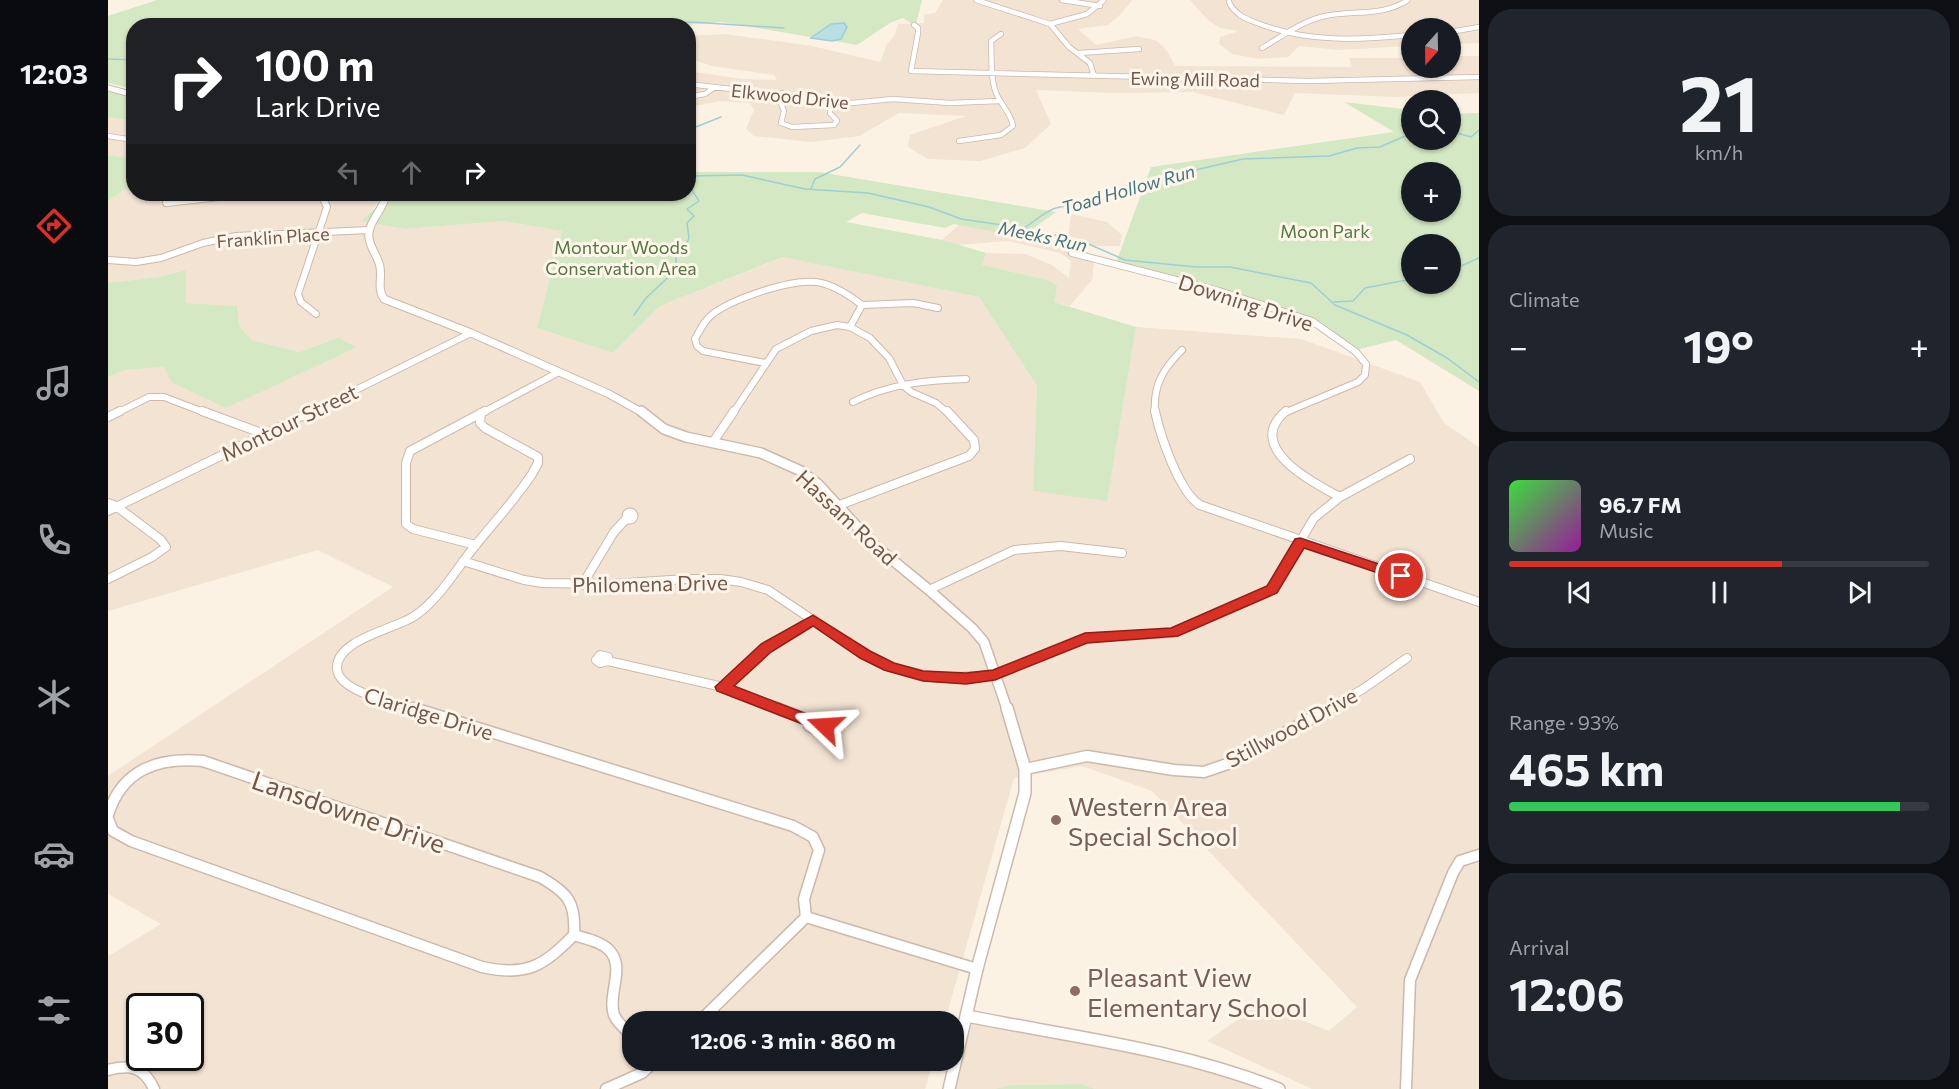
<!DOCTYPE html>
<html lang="en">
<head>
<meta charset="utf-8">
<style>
	:root { --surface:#171b24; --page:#20242c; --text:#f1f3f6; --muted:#9ea1a6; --line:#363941; --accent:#d93025 }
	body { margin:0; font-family:Commissioner,sans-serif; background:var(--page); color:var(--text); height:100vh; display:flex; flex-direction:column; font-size:22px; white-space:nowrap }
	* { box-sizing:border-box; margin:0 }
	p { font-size:20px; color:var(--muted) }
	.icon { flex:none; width:33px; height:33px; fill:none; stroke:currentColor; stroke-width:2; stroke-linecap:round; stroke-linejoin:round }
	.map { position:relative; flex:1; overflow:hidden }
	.drawer { display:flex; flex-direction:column; gap:9px; padding:9px; background:#0d0f14; width:480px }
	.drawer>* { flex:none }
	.banner { position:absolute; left:18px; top:18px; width:570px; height:183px; border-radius:24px; box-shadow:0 2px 4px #0004; background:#202124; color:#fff; overflow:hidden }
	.needle { width:39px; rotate:200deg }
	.tools { position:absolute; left:1293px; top:18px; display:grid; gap:12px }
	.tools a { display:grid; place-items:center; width:60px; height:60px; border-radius:50%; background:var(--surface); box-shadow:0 2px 4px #0004; font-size:30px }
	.speed { position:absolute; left:18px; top:993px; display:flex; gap:12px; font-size:30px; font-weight:700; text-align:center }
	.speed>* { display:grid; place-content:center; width:78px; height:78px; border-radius:50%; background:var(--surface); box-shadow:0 2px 4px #0004; line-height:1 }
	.speed .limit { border:3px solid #111; border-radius:9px; background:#fff; color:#111 }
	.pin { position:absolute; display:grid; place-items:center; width:51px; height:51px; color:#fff; margin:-26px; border:3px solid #fff; border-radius:50%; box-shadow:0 2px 6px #0007 }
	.me { position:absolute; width:66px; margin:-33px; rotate:290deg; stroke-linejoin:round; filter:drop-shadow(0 0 4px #0008) }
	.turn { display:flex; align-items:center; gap:21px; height:126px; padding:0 30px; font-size:27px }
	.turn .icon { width:78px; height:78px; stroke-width:2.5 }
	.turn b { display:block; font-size:42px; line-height:51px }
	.lanes { display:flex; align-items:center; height:57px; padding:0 30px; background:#0003; justify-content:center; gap:30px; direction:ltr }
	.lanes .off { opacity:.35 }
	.big { font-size:45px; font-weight:700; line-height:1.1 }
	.drawer .card { flex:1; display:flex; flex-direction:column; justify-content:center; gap:9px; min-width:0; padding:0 21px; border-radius:24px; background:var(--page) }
	.drawer .dial { align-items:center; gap:0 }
	.dial b { font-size:78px; line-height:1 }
	.song { display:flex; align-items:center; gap:18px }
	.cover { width:72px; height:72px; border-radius:9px; background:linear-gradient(135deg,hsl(120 70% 55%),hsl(300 70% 35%)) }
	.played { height:6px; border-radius:3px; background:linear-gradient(90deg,var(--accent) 65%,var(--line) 65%) }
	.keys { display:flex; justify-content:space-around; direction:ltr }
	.heat { display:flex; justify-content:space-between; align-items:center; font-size:33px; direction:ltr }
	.charge { height:9px; border-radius:4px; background:linear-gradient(90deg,#34c759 93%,var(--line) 0) }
	.trip { position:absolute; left:514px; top:1011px; width:342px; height:60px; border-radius:24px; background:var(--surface); box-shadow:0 2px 4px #0004; font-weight:700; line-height:60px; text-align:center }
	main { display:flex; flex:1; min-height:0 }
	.menu { display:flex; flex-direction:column; width:108px; justify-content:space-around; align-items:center; background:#090b0e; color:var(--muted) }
	.menu .icon { width:42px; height:42px }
	.menu .active { color:var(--accent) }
	.menu b { font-size:27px; color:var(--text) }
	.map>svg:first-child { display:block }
	.residential { fill:#f2e3d3; fill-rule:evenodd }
	.green { fill:#d3e8c3; fill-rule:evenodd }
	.water { fill:#b9dee4; stroke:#a0ced5; stroke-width:1.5 }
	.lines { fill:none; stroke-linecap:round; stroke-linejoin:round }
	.stream { stroke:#a0ced5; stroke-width:1.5 }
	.minor-far3-casing { stroke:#ccb9ab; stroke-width:6 }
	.minor-far2-casing { stroke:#ccb9ab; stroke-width:8 }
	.minor-far1-casing { stroke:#ccb9ab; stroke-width:10 }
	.minor-casing { stroke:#ccb9ab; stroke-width:13 }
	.tertiary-far3-casing { stroke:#ccb9ab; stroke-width:7 }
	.tertiary-far2-casing { stroke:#ccb9ab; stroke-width:9 }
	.tertiary-far1-casing { stroke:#ccb9ab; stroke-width:12 }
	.tertiary-casing { stroke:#ccb9ab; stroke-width:14 }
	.minor-far3 { stroke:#fff; stroke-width:4.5 }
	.minor-far2 { stroke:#fff; stroke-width:6 }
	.minor-far1 { stroke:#fff; stroke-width:8 }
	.minor { stroke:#fff; stroke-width:10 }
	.tertiary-far3 { stroke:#fff; stroke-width:5 }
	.tertiary-far2 { stroke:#fff; stroke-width:7 }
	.tertiary-far1 { stroke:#fff; stroke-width:9 }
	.tertiary { stroke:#fff; stroke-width:11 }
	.route { fill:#d93025; stroke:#8d1f18; stroke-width:1.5 }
	.education-dot { fill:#8d6e63; stroke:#fef6ea; stroke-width:2 }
	.labels { text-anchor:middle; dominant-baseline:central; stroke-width:6; stroke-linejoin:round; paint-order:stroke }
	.far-street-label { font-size:18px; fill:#72584b; stroke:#fef6ea }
	.far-water-label { font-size:18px; font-style:italic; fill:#43757e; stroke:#fef6ea }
	.far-park-label { font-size:18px; fill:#547843; stroke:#fef6ea }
	.street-label { font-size:21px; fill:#72584b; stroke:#fef6ea }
	.near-education-label { font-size:26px; fill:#785e54; stroke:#fef6ea; text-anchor:start }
	.near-street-label { font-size:26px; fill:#72584b; stroke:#fef6ea }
</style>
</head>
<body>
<main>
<nav class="menu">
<b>12:03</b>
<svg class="icon active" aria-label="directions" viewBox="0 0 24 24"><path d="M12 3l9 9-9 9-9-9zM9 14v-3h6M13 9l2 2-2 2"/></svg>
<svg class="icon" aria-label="music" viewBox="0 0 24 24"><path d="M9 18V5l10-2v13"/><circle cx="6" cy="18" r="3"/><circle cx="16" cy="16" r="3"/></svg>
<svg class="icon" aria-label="phone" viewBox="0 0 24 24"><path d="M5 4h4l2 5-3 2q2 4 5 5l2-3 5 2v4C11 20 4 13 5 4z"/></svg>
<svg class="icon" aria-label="climate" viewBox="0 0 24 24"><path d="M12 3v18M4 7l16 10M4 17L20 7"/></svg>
<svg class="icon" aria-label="car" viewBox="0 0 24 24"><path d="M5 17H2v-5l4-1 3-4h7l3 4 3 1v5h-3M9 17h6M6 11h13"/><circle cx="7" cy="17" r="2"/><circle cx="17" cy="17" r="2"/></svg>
<svg class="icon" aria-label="filters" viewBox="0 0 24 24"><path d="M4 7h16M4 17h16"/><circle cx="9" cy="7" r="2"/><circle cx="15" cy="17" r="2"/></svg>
</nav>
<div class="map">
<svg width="1371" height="1089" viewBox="0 0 1371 1089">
	<rect width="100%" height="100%" fill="#fbf2e4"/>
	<path class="residential" d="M 835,0 L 1024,0 L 1014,13 L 1000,25 L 970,29 L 988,45 L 1029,36 L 1049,41 L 1059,51 L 1067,66 L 1244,67 L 1241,58 L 1303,58 L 1304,68 L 1342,68 L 1343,56 L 1371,56 L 1371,93 L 1289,97 L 1187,93 L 1176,115 L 1085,92 L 1009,93 L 928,90 L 943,124 L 917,148 L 872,161 L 820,159 L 800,147 L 802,135 L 858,116 L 791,113 L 751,136 L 703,142 L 646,136 L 638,129 L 646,110 L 642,103 L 612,101 L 581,107 L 580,71 L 634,79 L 669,80 L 666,75 L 604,66 L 581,58 L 581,36 L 617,34 L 704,46 L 772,62 L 779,44 L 787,35 L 790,24 L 816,23 L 816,15 L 827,13 Z
		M 1082,0 L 1371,0 L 1371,43 L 1343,44 L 1342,28 L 1304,28 L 1303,46 L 1231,50 L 1191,46 L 1180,57 L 1151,59 L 1124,54 L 1111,44 L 1112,37 L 1131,31 L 1112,28 L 1101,21 Z
		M 0,117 L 25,121 L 25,159 L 0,155 Z
		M 25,189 L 26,194 L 261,194 L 271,201 L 254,221 L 297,229 L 395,221 L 454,231 L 429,328 L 505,353 L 552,306 L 676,257 L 871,297 L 929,386 L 925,491 L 999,500 L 1028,327 L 1193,339 L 1312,382 L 1336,423 L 1371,447 L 1371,1089 L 1204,1089 L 1099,1041 L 1152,1004 L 1221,1031 L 1249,1007 L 1044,791 L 974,766 L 906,778 L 837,1021 L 525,1022 L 525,1060 L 825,1061 L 817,1089 L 0,1089 L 0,955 L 4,954 L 53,924 L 0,894 L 0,776 L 285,587 L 210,550 L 0,611 L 0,377 L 17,370 L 56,367 L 118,408 L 230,338 L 191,352 L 143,340 L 131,325 L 129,306 L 77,303 L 77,270 L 51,277 L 0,283 L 0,201 L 16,190 ZM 32,1006 L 82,1006 L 82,1058 L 32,1058 Z
		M 963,214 L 999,222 L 1014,235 L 1012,246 L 976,246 L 986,264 L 984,280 L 962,306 L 945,302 L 940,280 L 873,265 L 878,253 L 917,254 L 944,265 L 961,278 L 963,261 L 952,253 L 900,241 L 850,245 L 834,240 L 852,224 L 901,229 L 960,243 Z
		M 859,1016 L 1063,1054 L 1171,1089 L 987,1089 L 974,1084 L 903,1085 L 886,1089 L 841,1089 Z"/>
	<path class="green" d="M 49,0 L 814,0 L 808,24 L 804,24 L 795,18 L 782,23 L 749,45 L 614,22 L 569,26 L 26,26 L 25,89 L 0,83 L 0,16 Z
		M 0,90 L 25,97 L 25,121 L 0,117 Z
		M 1236,102 L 1303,110 L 1304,140 L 1342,140 L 1343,114 L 1371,113 L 1371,391 L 1288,340 L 1244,351 L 1198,318 L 1008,263 L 1043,167 L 1286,132 ZM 1304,172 L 1342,172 L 1342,212 L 1304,212 ZM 1304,244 L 1342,244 L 1342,284 L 1304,284 Z
		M 0,155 L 26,159 L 25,189 L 16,190 L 0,201 Z
		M 581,169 L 589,172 L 711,172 L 948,212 L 922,231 L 892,226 L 912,234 L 905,235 L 845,224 L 837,228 L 754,213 L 738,222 L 834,240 L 878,253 L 874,265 L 940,280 L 949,286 L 946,302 L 1028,327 L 999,501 L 925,491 L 929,386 L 871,297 L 675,257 L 552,306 L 505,353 L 429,328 L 454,231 L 395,221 L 297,229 L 253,221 L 282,194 L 580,194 Z
		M 78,270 L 78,303 L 129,306 L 131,325 L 143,340 L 191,352 L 230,338 L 249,347 L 118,408 L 63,382 L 56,367 L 17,370 L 0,377 L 0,283 L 51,277 Z
		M 974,1084 L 987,1089 L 886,1089 L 903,1085 Z"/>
	<path class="water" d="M 736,23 L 739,27 L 733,39 L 724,41 L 703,38 L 723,24 Z"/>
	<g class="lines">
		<path class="stream" d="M 545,26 L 583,22 L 676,28
			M 0,59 L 26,60
			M 580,130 L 613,117
			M 1342,131 L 1363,137 L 1371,130
			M 580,176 L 634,175 L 697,189 L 760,193 L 821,207 L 853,219 L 916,228 L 976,242 L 1017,260 L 1088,267 L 1122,267 L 1203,283 L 1227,305 L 1299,335 L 1339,358 L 1371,382
			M 703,189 L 707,179 L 732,167 L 752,145
			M 916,228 C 926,222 937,211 948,208 C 971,201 997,207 1014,187 L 1135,159 L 1221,156 L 1249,148 L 1272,147 L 1304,133
			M 1342,271 L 1371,258
			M 1226,302 L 1245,301 L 1257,288 L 1304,279
			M 526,315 L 538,298 L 569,269 L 567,250 L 569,246 L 578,244 L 581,238 L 579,223 L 586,216 L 579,209 L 591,201 L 580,184"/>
		<defs>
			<path id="minor-far3" d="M 868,0 L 942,24 L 961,47 L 982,63 L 986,76
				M 954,0 L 992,6
				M 1121,2 C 1126,14 1138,19 1149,23 C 1200,43 1251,40 1304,35
				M 942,24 L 979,14 L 996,0
				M 806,25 L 810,28 L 810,33 L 803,71 L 1200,81 L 1371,77
				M 1342,32 L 1371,27
				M 1154,48 C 1173,37 1191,23 1213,17 C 1242,9 1273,18 1300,0
				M 971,53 L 1031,49
				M 580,84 L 744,103 L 785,99 L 842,103 L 891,101
				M 674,93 L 671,99 L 676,111 L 673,123 L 684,127 L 726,125 L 729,121 L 722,113 L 722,109 L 731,102
				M 580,97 L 597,94 L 607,87
				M 0,136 L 26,140
				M 851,141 L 893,135 L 905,126 C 903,113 893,105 888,93 C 882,77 884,58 883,41 L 893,34"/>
			<path id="minor-far2" d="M 58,203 L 139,194
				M 964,253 L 1111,291 L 1204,321 L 1248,352 L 1258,364 L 1257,375 L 1250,382 L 1176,413
				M 0,260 L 28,262 L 53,258 L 95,243 L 128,236 L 261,230
				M 754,305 L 805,303 L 830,308
				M 208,314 L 193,302 L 190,294 L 219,207 L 213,194
				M 657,363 L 595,351 L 589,346 L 587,339 C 592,330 597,319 606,313 C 627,298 683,279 708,282 C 725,284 741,295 754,305 L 742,327
				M 745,402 C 781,384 818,380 858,379
				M 9,413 L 41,397 L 56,397 L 98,413
				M 201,413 L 363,333
				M 374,413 L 451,372
				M 625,413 L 668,349 L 703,331 L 729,325 L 742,327 L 762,338 L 781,358 L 795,385 L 803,392 L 828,403 L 840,413
				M 1047,413 C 1045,385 1055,369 1074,350"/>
			<path id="minor-far1" d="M 94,411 L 156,434
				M 1047,411 C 1052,435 1071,492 1092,505 L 1371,602
				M 1178,411 C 1135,447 1205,483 1232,497
				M 0,417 L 12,411
				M 605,442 L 626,411
				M 0,503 L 8,506 L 53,540 L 58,547 L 44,557 L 0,579
				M 729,506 L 861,456 L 867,449 L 866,440 L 839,411
				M 0,511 L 204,411
				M518.5 516a3.5 3.5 0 1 1 7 0a3.5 3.5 0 1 1-7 0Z
				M 368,545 L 305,529 L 298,524 L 298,463 L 302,451 L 377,411
				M 355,561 L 416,580 L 435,583 L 504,584 L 578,579 L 612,579 L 633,582 L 660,590 L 757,655 L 781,667 L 830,678 L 887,675 L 977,638 L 1065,633 L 1164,589 L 1206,518 L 1232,497 L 1302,459
				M 474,585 L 506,532 L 519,518
				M 821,590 L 906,550 L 953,546 L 1014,553
				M 492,655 L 500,657 L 500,661 L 492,663 L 488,660 Z
				M 500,661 L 615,687 L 673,709
				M 615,687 L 658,648 L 705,619
				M 310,709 C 290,703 231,693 229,669 C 227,639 289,629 308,615 C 333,597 348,569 367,546 C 386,522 407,500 424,474 L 430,463 L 430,457 L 377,428 L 372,423 L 373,413
				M 1219,709 L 1255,689 L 1299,658"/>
			<path id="minor" d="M 306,708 L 685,826 L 705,837 L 711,850 L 696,899 L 698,917
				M 669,708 L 703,721
				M 703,721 L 714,721 L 717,726 L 710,730 L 701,726 Z
				M 917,769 L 979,756 L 1066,770 L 1096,772 L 1122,763 L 1222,708
				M 0,815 C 14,769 50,757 95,761 L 432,877 C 460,893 468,902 466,935 C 435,966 419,977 374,967 L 23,841 L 5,831 L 0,819
				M 466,935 C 478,939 492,941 501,950 C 518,967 499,995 506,1015 C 510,1024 518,1030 525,1036
				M 591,1022 L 698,917 L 869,969
				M 0,1070 C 23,1064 36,1067 46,1089
				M 498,1089 L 534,1073 L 548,1060
				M 1298,1089 L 1302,980 L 1345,873 L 1352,861 L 1371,855"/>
			<path id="tertiary-far3" d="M 0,88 L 26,95"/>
			<path id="tertiary-far2" d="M 278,194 C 276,209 263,218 261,232 C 259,245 270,255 272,267 C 274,279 269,289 276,299 L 363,333 L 501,394 L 535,413"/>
			<path id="tertiary-far1" d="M 533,411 L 556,429 L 578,437 L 653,453 L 693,471 L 710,484 L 765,544 L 821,590 L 864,628 L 876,642 L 899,709"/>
			<path id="tertiary" d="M 859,1016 C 965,1037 1070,1049 1171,1089
				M 841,1089 L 869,969 L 917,793 L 917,769 L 899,708"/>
		</defs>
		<use href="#minor-far3" class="minor-far3-casing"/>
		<use href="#minor-far2" class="minor-far2-casing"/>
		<use href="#minor-far1" class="minor-far1-casing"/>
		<use href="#minor" class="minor-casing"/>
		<use href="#tertiary-far3" class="tertiary-far3-casing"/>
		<use href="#tertiary-far2" class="tertiary-far2-casing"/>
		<use href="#tertiary-far1" class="tertiary-far1-casing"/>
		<use href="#tertiary" class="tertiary-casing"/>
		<use href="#minor-far3" class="minor-far3"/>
		<use href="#minor-far2" class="minor-far2"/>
		<use href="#minor-far1" class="minor-far1"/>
		<use href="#minor" class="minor"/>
		<use href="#tertiary-far3" class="tertiary-far3"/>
		<use href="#tertiary-far2" class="tertiary-far2"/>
		<use href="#tertiary-far1" class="tertiary-far1"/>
		<use href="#tertiary" class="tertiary"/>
	</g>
	<path class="route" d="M 1192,538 L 1298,573 L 1300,576 L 1293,580 L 1288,579 L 1196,548 L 1169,593 L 1070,636 L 979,643 L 887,680 L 858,684 L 815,681 L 776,670 L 752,658 L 705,626 L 663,652 L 626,686 L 704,716 L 719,717 L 724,726 L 722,730 L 711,730 L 709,726 L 697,725 L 609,691 L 607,687 L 653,644 L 705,615 L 762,651 L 786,663 L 815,671 L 858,673 L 885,670 L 977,633 L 1063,628 L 1159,586 L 1187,539 Z"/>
	<g class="education-dot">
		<circle cx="948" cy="820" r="6"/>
		<circle cx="967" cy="991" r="6"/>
	</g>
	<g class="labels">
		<g class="far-street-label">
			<text transform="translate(1087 79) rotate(1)">Ewing Mill Road</text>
			<text transform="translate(682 96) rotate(6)">Elkwood Drive</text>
			<text transform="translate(165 237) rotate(-4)">Franklin Place</text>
		</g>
		<g class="far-water-label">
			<text transform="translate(1020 189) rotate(-16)">Toad Hollow Run</text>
			<text transform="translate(935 236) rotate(12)">Meeks Run</text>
		</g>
		<g class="far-park-label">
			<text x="1217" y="231">Moon Park</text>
			<text x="513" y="247">Montour Woods<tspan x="513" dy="21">Conservation Area</tspan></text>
		</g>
		<g class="street-label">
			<text transform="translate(1138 302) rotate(18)">Downing Drive</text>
			<text transform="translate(181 422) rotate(-26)">Montour Street</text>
			<text transform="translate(739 517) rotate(43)">Hassam Road</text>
			<text transform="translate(542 583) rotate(-1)">Philomena Drive</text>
			<text transform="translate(321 713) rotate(17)">Claridge Drive</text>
			<text transform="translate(1183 727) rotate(-28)">Stillwood Drive</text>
		</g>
		<g class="near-education-label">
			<text x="960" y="805">Western Area<tspan x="960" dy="30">Special School</tspan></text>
			<text x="979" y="976">Pleasant View<tspan x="979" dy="30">Elementary School</tspan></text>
		</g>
		<g class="near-street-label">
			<text transform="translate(241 811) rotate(19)">Lansdowne Drive</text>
		</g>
	</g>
</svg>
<div class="tools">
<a><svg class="needle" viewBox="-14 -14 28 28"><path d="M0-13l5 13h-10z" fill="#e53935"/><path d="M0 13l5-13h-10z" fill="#9ea1a6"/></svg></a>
<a><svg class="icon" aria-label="search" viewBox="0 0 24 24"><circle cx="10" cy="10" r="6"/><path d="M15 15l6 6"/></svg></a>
<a>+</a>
<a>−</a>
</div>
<div class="speed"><div class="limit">30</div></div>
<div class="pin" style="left:1293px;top:576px;background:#d93025"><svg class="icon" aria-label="arrive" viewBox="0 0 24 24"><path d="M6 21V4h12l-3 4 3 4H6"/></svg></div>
<svg class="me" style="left:717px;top:726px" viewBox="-20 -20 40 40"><path d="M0-17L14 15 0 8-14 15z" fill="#d93025" stroke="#fff" stroke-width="4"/></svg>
<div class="trip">12:06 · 3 min · 860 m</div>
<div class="banner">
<div class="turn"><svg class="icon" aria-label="right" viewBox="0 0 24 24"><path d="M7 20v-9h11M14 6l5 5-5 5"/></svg><div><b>100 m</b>Lark Drive</div></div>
<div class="lanes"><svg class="icon off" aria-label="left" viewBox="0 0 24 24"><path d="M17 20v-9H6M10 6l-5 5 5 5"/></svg><svg class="icon off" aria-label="ahead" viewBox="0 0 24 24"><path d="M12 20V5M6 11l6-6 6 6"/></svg><svg class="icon" aria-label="right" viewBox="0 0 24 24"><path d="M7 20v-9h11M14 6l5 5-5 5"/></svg></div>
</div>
</div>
<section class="drawer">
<div class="card dial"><b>21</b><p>km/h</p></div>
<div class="card"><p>Climate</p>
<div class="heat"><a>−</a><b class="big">19°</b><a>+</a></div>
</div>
<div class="card">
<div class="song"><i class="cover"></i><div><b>96.7 FM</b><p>Music</p></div></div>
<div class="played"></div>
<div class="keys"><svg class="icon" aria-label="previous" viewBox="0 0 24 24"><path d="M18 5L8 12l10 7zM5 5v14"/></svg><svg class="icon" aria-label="pause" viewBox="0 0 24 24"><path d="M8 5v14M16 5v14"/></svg><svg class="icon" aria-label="next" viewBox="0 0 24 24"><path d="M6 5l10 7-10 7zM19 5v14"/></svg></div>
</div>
<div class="card"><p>Range · 93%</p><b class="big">465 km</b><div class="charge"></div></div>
<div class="card"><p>Arrival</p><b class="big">12:06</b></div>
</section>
</main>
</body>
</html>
